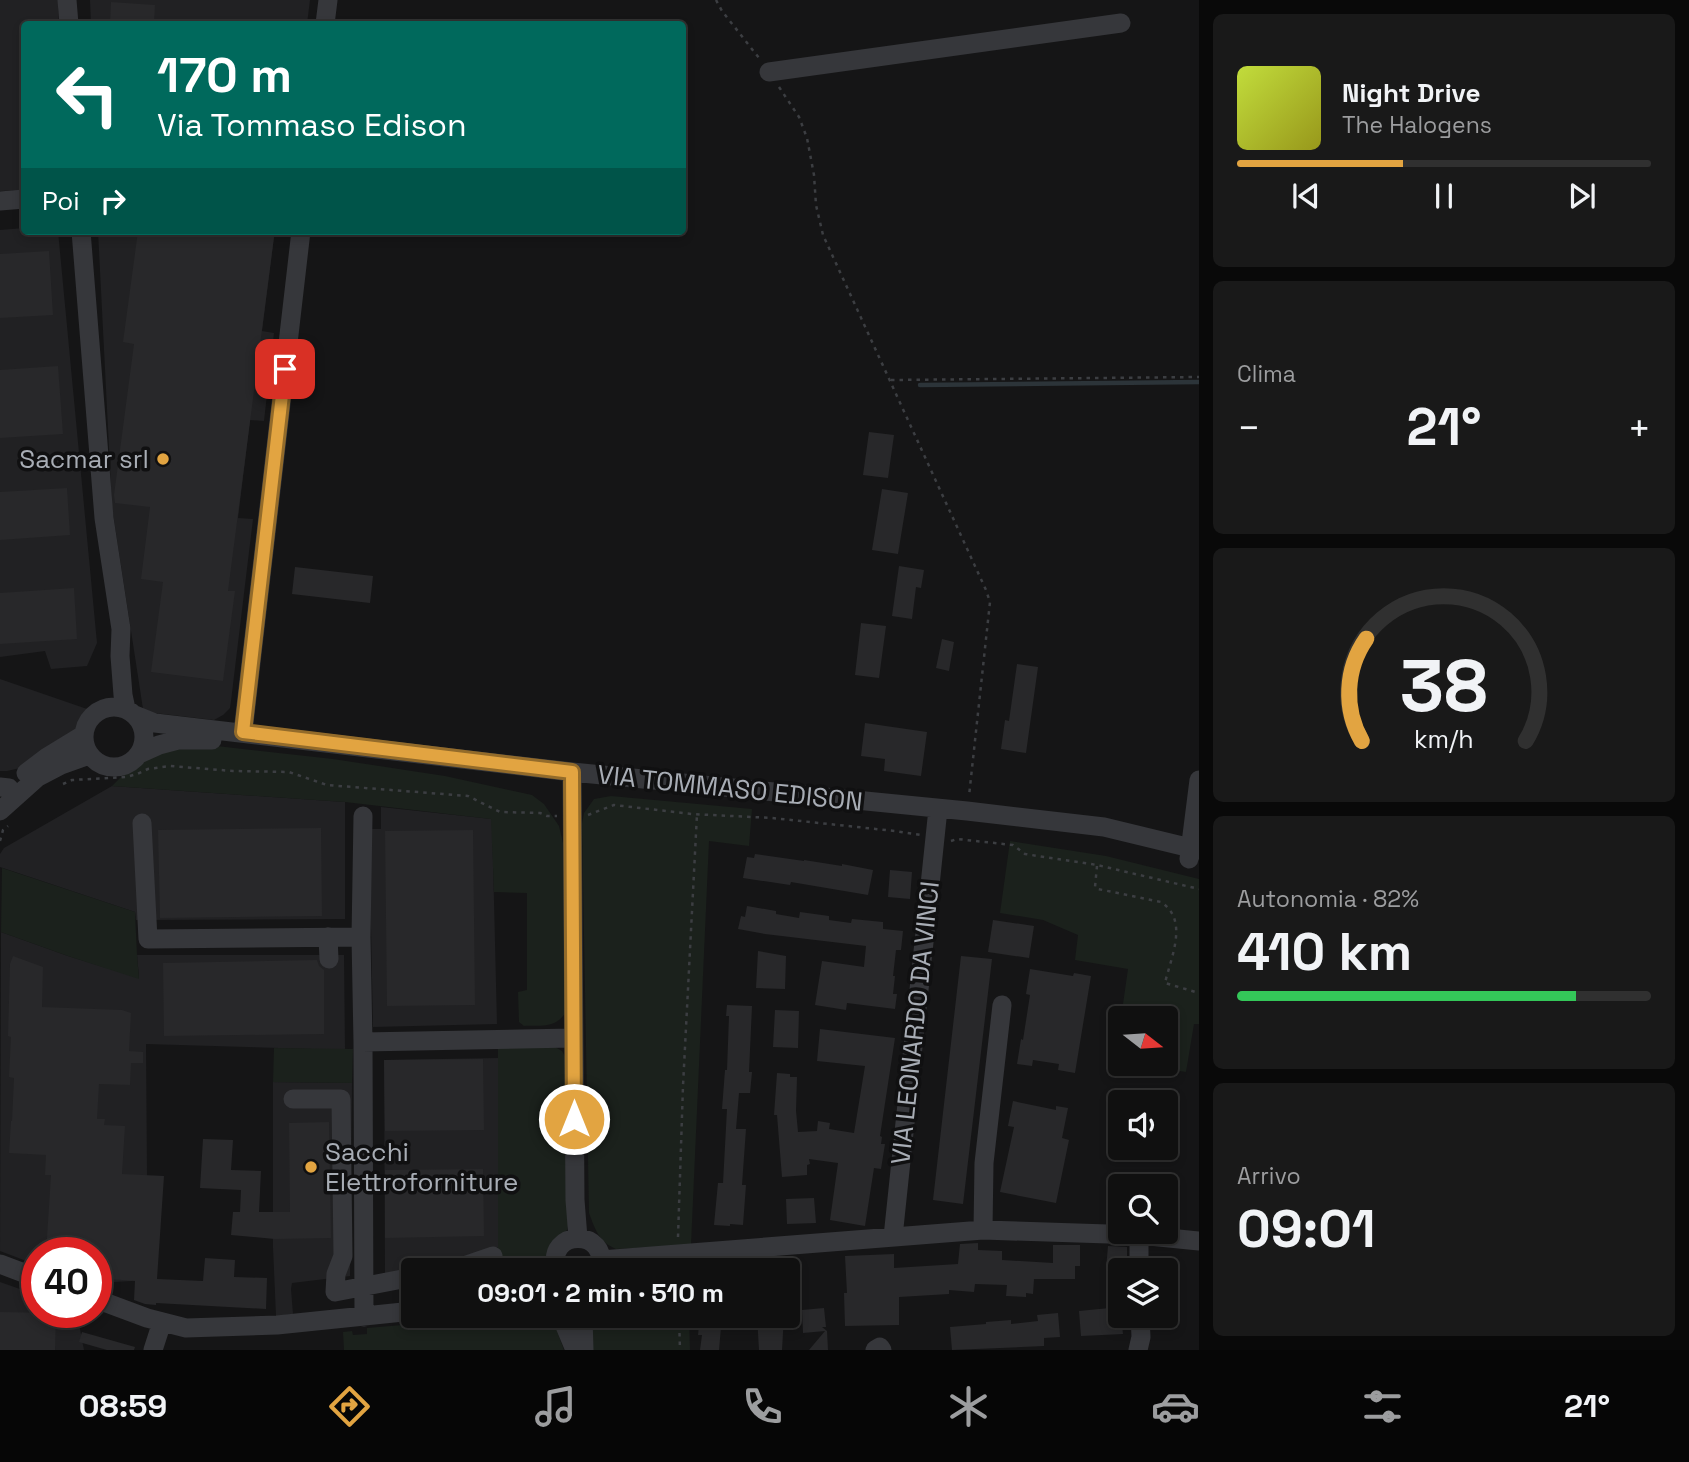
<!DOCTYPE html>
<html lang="it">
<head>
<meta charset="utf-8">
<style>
	:root { --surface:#101010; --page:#191919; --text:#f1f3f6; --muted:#9c9d9f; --line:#303030; --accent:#e2a441 }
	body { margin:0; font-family:"Space Grotesk",sans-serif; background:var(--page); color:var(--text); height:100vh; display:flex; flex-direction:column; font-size:26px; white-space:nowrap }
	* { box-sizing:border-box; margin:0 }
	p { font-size:23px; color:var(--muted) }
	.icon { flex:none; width:38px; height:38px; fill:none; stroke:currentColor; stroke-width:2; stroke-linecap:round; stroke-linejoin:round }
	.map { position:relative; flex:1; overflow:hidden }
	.details { display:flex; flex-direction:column; gap:14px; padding:14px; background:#090909; width:490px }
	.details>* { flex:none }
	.guide { position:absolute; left:21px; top:21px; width:665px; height:214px; border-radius:7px; box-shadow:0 4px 10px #0003,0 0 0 2px var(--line); background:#00695c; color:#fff; overflow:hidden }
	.needle { width:46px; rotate:107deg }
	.buttons { position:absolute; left:1108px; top:1006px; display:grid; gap:14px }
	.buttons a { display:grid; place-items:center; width:70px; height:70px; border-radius:7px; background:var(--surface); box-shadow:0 4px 10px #0003,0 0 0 2px var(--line); font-size:35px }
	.speed { position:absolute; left:21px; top:1237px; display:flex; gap:14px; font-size:35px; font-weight:700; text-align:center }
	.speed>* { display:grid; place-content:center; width:91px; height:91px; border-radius:50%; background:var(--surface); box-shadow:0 4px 10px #0003,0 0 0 2px var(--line); line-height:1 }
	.speed .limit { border:10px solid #d22; background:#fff; color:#111 }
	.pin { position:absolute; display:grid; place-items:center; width:60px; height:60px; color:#fff; margin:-30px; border-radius:14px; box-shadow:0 4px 10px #0006 }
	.me { position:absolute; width:77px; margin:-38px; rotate:0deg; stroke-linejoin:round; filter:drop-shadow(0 0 5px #0008) }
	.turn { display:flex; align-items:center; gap:24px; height:147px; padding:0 21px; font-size:32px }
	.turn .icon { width:91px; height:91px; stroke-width:2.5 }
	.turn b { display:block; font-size:49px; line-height:60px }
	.then { display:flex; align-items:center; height:66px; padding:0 21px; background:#0003; gap:14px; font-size:26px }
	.big { font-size:52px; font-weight:800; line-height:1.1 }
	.details .tile { flex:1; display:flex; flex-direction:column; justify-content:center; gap:10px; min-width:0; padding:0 24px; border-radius:10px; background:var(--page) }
	.details .dial { align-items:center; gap:0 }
	.dial svg { height:182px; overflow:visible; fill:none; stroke:var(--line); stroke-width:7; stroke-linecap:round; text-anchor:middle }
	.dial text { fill:var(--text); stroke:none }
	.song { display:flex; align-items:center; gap:21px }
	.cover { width:84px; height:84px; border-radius:10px; background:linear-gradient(135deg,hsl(70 70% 55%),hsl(60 70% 35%)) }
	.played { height:7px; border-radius:4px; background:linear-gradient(90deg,var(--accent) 40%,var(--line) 40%) }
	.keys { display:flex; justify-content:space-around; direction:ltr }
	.heat { display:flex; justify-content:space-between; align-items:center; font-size:38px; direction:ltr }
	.charge { height:10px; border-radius:5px; background:linear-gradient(90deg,#34c759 82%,var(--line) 0) }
	.trip { position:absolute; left:401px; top:1258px; width:399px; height:70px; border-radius:7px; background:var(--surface); box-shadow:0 4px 10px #0003,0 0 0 2px var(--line); font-weight:800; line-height:70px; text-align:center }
	.menu { display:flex; height:112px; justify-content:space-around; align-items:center; background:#060606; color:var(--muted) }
	.menu .icon { width:49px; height:49px }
	.menu .on { color:var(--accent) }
	.menu b { font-size:32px; color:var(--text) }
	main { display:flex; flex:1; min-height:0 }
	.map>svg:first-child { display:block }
	.built { fill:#212123 }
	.green { fill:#1b211c }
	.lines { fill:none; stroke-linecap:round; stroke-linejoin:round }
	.stream { stroke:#2c3439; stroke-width:4.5 }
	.building { fill:#28282a }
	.path { stroke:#3c3e42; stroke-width:2.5; stroke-dasharray:3.5 5; stroke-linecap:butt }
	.minor { stroke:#36373b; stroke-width:19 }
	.route-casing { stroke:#936b2a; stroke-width:18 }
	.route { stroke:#e2a441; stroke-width:12 }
	.poi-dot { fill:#e2a441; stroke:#101011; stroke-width:2.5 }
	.labels { text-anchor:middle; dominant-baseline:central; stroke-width:7; stroke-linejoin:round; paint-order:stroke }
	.poi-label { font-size:26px; fill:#a8adb5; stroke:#101011; text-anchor:end }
	.street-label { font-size:26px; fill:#a8adb5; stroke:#101011 }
</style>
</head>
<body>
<main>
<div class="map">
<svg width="1199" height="1350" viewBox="0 0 1199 1350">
	<rect width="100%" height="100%" fill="#151516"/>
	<path class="built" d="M 0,0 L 58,0 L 59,24 L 24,24 L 24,190 L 0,191 Z
		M 90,0 L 310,0 L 307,24 L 91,24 Z
		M 24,228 L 24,231 L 58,231 L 97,643 L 87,666 L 51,669 L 45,651 L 0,657 L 0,230 Z
		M 98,231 L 272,231 L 271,236 L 274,237 L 262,331 L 274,333 L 264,421 L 250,420 L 238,518 L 253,519 L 231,701 L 230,708 L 223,715 L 214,720 L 146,712 L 143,709 L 112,507 Z
		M 0,679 L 90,710 L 77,732 L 20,768 L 7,771 L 0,771 Z
		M 112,786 L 345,802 L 345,919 L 136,920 L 135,912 L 0,867 L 0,854 L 4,848 Z
		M 381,807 L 492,819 L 497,1024 L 373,1027 L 369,829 L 381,829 Z
		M 1,932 L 68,956 L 139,978 L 137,955 L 344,955 L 345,1050 L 146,1044 L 147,1174 L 144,1251 L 131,1252 L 132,1281 L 96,1283 L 96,1253 L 37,1253 L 37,1265 L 0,1251 Z
		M 498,1058 L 498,1247 L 413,1270 L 385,1274 L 384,1060 Z
		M 273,1082 L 352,1083 L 350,1276 L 292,1283 L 291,1289 L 293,1314 L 276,1316 L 273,1247 Z
		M 0,1282 L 37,1295 L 37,1312 L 77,1313 L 84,1350 L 0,1350 Z"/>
	<path class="green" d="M 208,745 L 333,759 L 445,776 L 532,795 L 544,804 L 559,826 L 565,851 L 567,1010 C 557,1029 542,1025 524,1026 L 519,1022 L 518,992 L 527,990 L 527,893 L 494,892 L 491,819 L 345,802 L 112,786 L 124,774 L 158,751 Z
		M 611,796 L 752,809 L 749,846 L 709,841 L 691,1245 L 616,1249 C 599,1242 595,1229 589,1213 L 582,824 L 584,813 L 594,799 Z
		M 1010,841 L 1106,856 L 1199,879 L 1199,1024 L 1194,1024 L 1186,1072 L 1136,1064 L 1166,1064 L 1166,1018 L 1121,1018 L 1128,969 L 1075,960 L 1078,935 L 1043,920 L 1000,913 Z
		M 2,868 L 135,912 L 137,955 L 139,979 L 68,956 L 1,932 Z
		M 498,1044 L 550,1044 L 562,1051 L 568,1062 L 569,1222 L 567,1230 L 557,1240 L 548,1257 L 526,1270 L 496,1270 L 498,1269 Z
		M 274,1048 L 353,1049 L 352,1083 L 273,1082 Z
		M 448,1316 L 547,1316 L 557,1331 L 564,1350 L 344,1350 L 343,1332 L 352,1331 L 353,1335 L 367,1334 L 367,1328 L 414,1324 Z
		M 589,1316 L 689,1316 L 690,1350 L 589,1350 Z"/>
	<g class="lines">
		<path class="stream" d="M 920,385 L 1199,382"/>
	</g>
	<path class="building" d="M 111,2 L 155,5 L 154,24 L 110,24 Z
		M 138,231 L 230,231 L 274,237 L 228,591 L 235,591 L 223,681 L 151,672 L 163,582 L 141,579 L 150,507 L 115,503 L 114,495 L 134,344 L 123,342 Z
		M 49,251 L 53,315 L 0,318 L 0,254 Z
		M 58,366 L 63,434 L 0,438 L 0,370 Z
		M 869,432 L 894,435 L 888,478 L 863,475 Z
		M 67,488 L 70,535 L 0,540 L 0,492 Z
		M 882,489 L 908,493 L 898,554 L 872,550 Z
		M 899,566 L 924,570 L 921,588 L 916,587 L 912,619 L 892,616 Z
		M 295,567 L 373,576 L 370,603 L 292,594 Z
		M 74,588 L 77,639 L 0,644 L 0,593 Z
		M 861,623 L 886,626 L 879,678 L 855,675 Z
		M 942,639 L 954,642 L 949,671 L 936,668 Z
		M 1017,664 L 1038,667 L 1026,753 L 1001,749 L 1005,720 L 1009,721 Z
		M 865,723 L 927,732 L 921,776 L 884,771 L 885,759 L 861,756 Z
		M 321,828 L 322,916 L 160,918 L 158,830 Z
		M 473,830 L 475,1005 L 387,1006 L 385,831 Z
		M 755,854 L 804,861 L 804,860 L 842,866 L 842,864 L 873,870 L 868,895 L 791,882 L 790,885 L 743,878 L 747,857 L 754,858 Z
		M 890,870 L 912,872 L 910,899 L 888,897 Z
		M 747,906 L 776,911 L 776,914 L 799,918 L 800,912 L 829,916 L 829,920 L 851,923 L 852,919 L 883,922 L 883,929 L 903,931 L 901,950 L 896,950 L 893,976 L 895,976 L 893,994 L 897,994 L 895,1009 L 847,1003 L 846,1010 L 815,1005 L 822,961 L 864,967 L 866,946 L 765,934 L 738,929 L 741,916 L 745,917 Z
		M 993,920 L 1034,926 L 1029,958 L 988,952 Z
		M 758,951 L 786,956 L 785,989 L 756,988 Z
		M 13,956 L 43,967 L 42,1007 L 122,1010 L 131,1013 L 129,1051 L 143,1052 L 143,1063 L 131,1063 L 130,1085 L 99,1084 L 97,1119 L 105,1119 L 104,1125 L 125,1126 L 122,1174 L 164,1176 L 157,1279 L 203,1281 L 205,1258 L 235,1260 L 234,1277 L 267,1278 L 266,1309 L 156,1303 L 156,1305 L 145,1304 L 134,1300 L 135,1281 L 96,1278 L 96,1253 L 46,1253 L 51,1175 L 45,1175 L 46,1155 L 9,1153 L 11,1121 L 12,1121 L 14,1078 L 9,1077 L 11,1037 L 8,1036 L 10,964 Z
		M 961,956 L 992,959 L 963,1204 L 933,1200 Z
		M 317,960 L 319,966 L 324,970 L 324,1034 L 164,1036 L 163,963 Z
		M 1030,969 L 1073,976 L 1074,973 L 1091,976 L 1075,1073 L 1058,1070 L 1059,1064 L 1033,1060 L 1032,1066 L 1017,1064 L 1021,1039 L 1023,1040 L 1030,995 L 1026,994 Z
		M 727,1005 L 752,1006 L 749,1072 L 752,1072 L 750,1093 L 739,1093 L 736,1129 L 746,1129 L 742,1185 L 746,1185 L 743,1225 L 730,1224 L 730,1226 L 714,1225 L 718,1183 L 723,1183 L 727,1109 L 722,1109 L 725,1070 L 727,1070 L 729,1016 L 726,1016 Z
		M 775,1010 L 799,1011 L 798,1048 L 773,1047 Z
		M 820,1029 L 895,1038 L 880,1136 L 882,1137 L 881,1144 L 885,1144 L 881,1169 L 874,1168 L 865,1226 L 830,1220 L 838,1163 L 809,1159 L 810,1164 L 807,1165 L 807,1175 L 782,1177 L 777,1115 L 774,1115 L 777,1073 L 790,1074 L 790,1077 L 797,1077 L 796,1111 L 798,1132 L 817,1131 L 818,1121 L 830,1123 L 829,1129 L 854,1133 L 865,1066 L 817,1061 Z
		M 483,1059 L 484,1130 L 385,1131 L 384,1060 Z
		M 1013,1101 L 1056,1110 L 1056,1106 L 1068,1108 L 1062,1138 L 1069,1140 L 1056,1203 L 1000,1192 L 1014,1127 L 1008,1126 Z
		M 329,1122 L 331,1238 L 275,1239 L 231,1235 L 233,1212 L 240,1212 L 241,1190 L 200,1188 L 203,1139 L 233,1140 L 231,1170 L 261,1171 L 259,1212 L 290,1212 L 289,1123 Z
		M 483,1169 L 484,1236 L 385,1238 L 385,1170 Z
		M 814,1198 L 816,1223 L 787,1224 L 786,1199 Z
		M 978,1243 L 978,1250 L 1002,1251 L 1002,1260 L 1053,1263 L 1053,1245 L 1080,1245 L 1080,1266 L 1075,1266 L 1075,1279 L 1034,1279 L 1033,1294 L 1026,1293 L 1026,1297 L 1006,1296 L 1007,1285 L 975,1284 L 974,1292 L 949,1290 L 949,1294 L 899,1297 L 899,1325 L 845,1326 L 844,1293 L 847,1293 L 845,1256 L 894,1254 L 894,1268 L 958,1264 L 960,1244 Z
		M 1108,1246 L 1127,1247 L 1127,1270 L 1106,1269 Z
		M 1120,1307 L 1123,1334 L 1081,1336 L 1079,1311 Z
		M 824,1308 L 826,1327 L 822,1327 L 827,1331 L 828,1350 L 809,1350 L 825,1331 L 803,1333 L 802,1310 Z
		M 0,1312 L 56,1313 L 55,1350 L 0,1350 Z
		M 1058,1313 L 1060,1337 L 1044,1338 L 1044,1346 L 952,1350 L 950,1327 L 986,1324 L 986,1322 L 1011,1320 L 1011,1324 L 1038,1321 L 1037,1315 Z
		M 700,1316 L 722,1316 L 719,1350 L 700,1350 L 702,1335 L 698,1335 Z
		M 757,1316 L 784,1316 L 782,1350 L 759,1350 Z
		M 82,1332 L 135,1347 L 134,1350 L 107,1350 L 79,1342 Z"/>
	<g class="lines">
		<path class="path" d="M 716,0 L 722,11 L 759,58
			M 779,87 L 799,117 L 807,138 L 814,175 L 816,205 L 823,235 L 986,590 L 990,602 L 969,796
			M 891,380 L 1199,377
			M 63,784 L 72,780 L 126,777 L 137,774 L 148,769 L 170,766 L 233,771 L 289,772 L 327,785 L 468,796 L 500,812 L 540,813 L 547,816 L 557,816
			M 588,815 L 614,805 L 692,814 L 772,818 L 895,831 L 921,835
			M 0,841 L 3,830 L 8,826
			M 951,841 L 957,839 L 1013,845 L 1025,854 L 1097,865 L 1199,889
			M 1097,866 L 1095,887 L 1098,889 L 1161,902 C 1189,920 1171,957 1165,983 L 1199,993
			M 678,1237 L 683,1086 L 697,814
			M 679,1316 L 680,1350"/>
		<path class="minor" d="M 67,0 L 69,24
			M 325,24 L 328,0
			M 769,72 L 1121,23
			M 0,201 L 24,199
			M 81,231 L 104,518 L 121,629 L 120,656 L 123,695 L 126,709
			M84 737a30 30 0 1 1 60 0a30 30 0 1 1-60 0Z
			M 135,715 L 155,723 L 572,772 L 967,811 L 1104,827 L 1199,850
			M 243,732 L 301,231
			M 139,754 L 159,745 L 178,740 L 212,740
			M 572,772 L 575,1200 L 578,1238
			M 26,773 L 47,757 L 83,735
			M 0,787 L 9,788
			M 0,811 L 38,777 L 61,765 L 89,755
			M 142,823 L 148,939 L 361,937 L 363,1042 L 573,1038
			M 1189,859 L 1199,780
			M 328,937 L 329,959
			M 361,937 L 363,816
			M 363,1042 L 364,1317
			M 293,1099 L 341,1099 L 343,1256 L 336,1274 L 335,1292 L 413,1277
			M 983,1230 L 984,1163 L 1002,1005
			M 1139,1235 L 1139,1270
			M 893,1237 L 938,809
			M 601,1260 L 983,1230 L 1139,1235 L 1199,1241
			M 0,1264 L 37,1278
			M 448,1270 L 458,1268 L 493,1256
			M 557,1270 C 544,1228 612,1228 599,1270
			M 96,1299 L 147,1318 L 186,1328 L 277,1325 L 413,1311
			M 559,1316 L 565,1326 L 575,1350
			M 583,1316 L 584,1350
			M 153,1350 L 162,1322
			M 875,1350 L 880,1347 L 882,1350
			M 1138,1350 L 1141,1337 L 1140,1316"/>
	</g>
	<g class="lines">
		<defs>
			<path id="route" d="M 285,369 L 243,732 L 572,772 L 574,1119"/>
		</defs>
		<use href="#route" class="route-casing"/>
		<use href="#route" class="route"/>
	</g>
	<g class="poi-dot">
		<circle cx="163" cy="459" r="7"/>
		<circle cx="311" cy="1167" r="7"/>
	</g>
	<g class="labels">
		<g class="poi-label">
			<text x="149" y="459">Sacmar srl</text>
			<text x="325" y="1152" text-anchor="start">Sacchi<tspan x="325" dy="30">Elettroforniture</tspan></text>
		</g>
		<g class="street-label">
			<text transform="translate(730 788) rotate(6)">VIA TOMMASO EDISON</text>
			<text transform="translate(915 1023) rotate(-84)">VIA LEONARDO DA VINCI</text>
		</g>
	</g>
</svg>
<div class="buttons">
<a><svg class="needle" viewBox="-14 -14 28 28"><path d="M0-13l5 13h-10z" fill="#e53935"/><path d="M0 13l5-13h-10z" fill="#9c9d9f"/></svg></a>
<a><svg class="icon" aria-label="sound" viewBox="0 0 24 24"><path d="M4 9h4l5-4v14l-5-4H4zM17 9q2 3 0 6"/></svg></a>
<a><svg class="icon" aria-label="search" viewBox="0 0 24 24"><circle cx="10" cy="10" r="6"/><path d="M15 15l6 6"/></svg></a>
<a><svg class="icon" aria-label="layers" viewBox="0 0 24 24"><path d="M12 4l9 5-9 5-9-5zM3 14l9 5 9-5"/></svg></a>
</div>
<div class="speed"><div class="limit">40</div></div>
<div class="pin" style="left:285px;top:369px;background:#d93025"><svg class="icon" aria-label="arrive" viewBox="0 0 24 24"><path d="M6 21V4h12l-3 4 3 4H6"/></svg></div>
<svg class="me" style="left:574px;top:1119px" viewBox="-20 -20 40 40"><circle r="17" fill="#e2a441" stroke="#fff" stroke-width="3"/><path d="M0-11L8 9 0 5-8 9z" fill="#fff"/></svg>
<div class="trip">09:01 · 2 min · 510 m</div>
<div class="guide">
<div class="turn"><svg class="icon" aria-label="left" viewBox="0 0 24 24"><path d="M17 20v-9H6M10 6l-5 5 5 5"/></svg><div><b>170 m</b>Via Tommaso Edison</div></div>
<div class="then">Poi<svg class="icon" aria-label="right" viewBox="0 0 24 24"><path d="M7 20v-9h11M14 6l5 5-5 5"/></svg></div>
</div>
</div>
<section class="details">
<div class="tile">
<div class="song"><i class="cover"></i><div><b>Night Drive</b><p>The Halogens</p></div></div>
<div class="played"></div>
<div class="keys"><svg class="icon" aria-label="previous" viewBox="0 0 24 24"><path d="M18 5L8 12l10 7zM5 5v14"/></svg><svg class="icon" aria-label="pause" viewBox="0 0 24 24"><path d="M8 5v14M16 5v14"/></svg><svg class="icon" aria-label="next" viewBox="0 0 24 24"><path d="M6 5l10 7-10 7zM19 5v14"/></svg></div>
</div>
<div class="tile"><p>Clima</p>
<div class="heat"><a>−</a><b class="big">21°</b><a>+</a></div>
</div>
<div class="tile dial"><svg viewBox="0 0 100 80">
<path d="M14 69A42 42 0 1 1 86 69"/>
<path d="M14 69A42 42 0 0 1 16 24" stroke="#e2a441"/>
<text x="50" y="56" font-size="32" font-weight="700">38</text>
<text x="50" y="72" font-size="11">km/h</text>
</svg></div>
<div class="tile"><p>Autonomia · 82%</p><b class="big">410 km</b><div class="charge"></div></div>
<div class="tile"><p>Arrivo</p><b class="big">09:01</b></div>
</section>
</main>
<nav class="menu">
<b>08:59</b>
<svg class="icon on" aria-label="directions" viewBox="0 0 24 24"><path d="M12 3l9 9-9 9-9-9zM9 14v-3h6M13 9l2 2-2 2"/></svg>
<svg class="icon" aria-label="music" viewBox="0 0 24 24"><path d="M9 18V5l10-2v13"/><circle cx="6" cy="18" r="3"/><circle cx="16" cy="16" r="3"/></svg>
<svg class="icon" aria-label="phone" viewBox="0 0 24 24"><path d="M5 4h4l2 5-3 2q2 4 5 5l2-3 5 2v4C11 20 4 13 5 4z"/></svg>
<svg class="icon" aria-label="climate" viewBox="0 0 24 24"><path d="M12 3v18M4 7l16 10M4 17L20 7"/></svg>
<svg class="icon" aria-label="car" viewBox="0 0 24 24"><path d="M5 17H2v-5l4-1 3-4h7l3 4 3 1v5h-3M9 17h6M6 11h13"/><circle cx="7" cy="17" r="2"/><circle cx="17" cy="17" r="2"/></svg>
<svg class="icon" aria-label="filters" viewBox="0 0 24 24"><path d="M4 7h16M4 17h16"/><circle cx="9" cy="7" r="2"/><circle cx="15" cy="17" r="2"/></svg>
<b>21°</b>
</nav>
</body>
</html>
